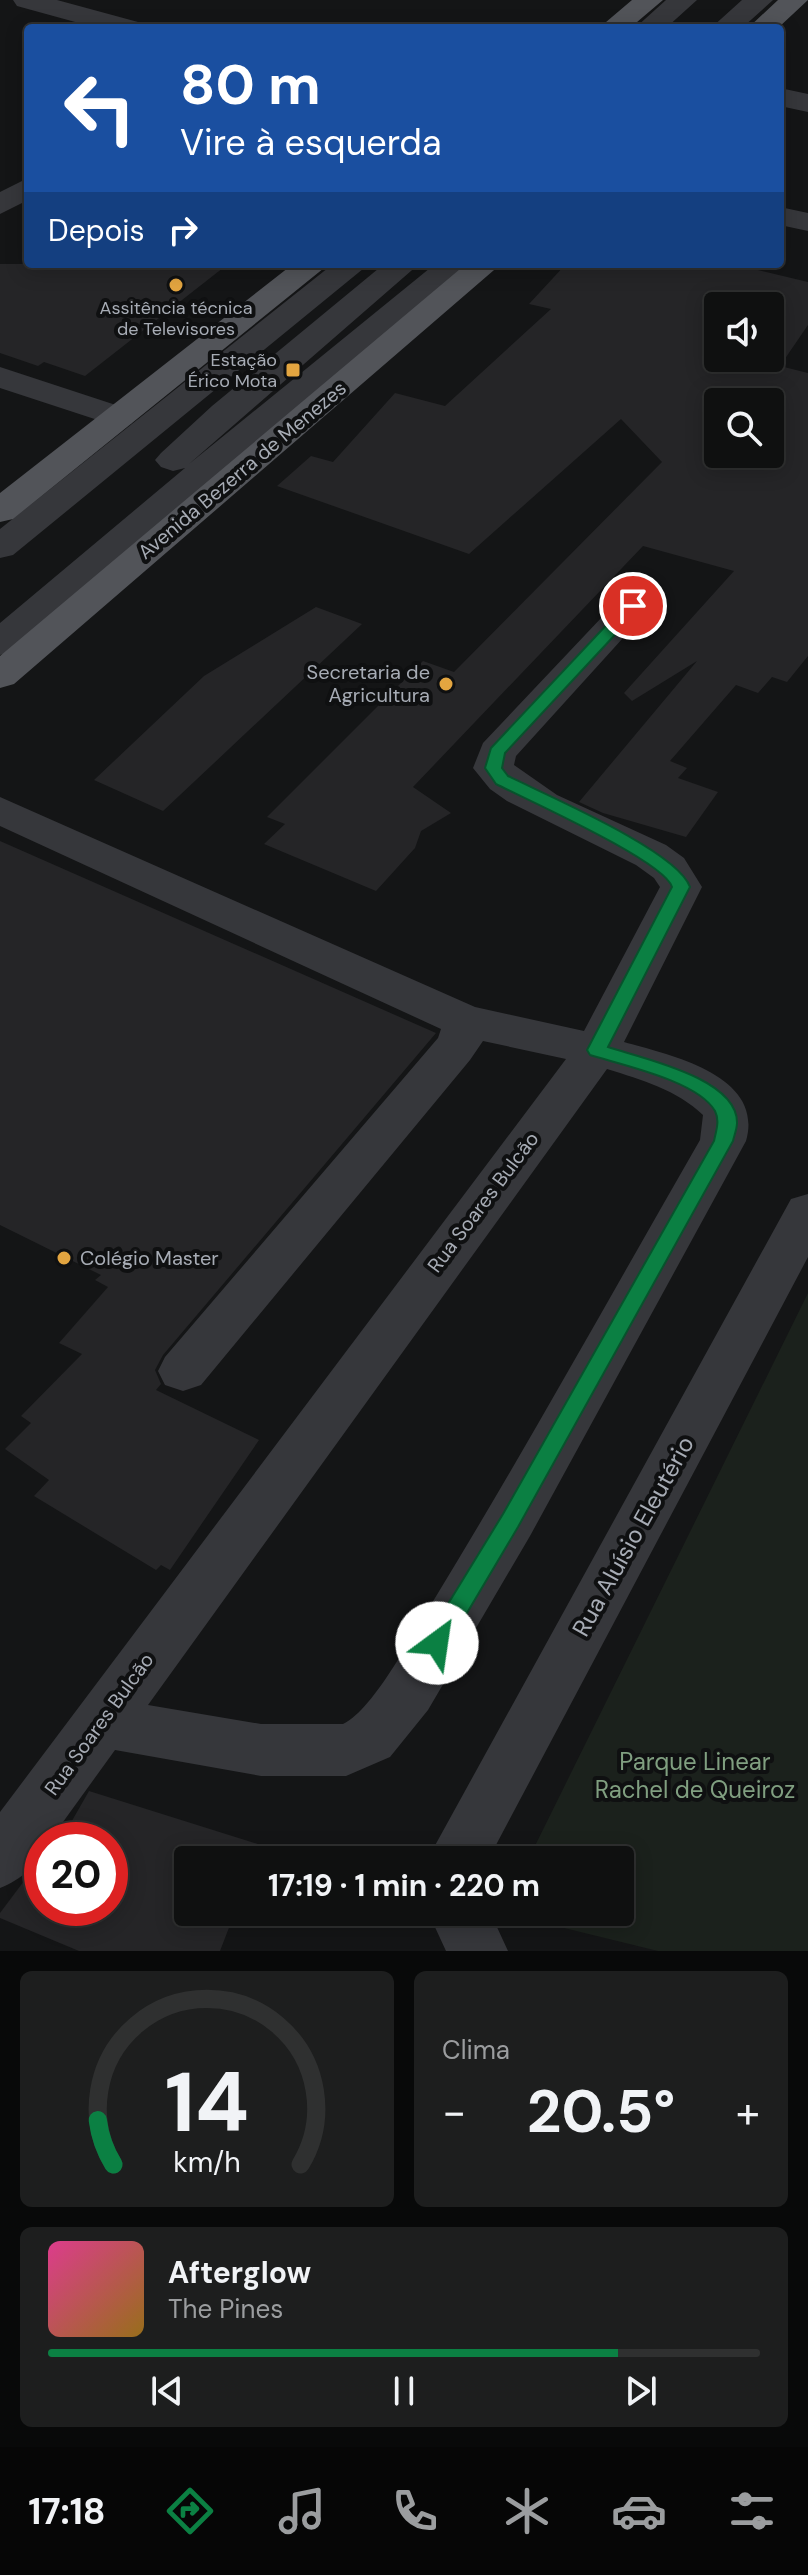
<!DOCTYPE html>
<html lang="pt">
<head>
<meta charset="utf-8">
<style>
	:root { --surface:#0f1010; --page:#1d1e1e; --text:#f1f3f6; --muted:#9b9d9f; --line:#2f3030; --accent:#0b8043 }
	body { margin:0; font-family:"DM Sans",sans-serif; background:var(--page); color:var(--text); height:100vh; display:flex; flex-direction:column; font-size:30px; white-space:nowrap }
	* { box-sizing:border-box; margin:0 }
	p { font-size:26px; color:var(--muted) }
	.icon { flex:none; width:44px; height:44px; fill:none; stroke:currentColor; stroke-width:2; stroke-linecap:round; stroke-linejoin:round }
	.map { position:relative; height:1951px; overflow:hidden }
	.panel { display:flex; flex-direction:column; gap:20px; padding:20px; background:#080909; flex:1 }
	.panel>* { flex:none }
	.hud { position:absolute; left:24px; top:24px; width:760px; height:244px; border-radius:8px; box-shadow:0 4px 20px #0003,0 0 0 2px var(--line); background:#1a4fa0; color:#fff; overflow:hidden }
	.controls { position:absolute; left:704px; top:292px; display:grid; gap:16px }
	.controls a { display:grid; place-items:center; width:80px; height:80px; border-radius:8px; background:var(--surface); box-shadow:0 4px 20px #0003,0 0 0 2px var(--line); font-size:40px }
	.speed { position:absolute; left:24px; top:1822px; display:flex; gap:16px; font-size:40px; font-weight:700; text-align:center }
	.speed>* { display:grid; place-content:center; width:104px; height:104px; border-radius:50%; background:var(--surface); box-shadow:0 4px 20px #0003,0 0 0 2px var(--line); line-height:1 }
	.speed .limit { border:12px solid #d22; background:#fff; color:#111 }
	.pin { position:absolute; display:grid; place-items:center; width:68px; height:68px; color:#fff; margin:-34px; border:4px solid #fff; border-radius:50%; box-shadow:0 2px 8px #0007 }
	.me { position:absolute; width:88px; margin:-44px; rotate:31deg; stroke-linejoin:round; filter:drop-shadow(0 0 6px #0008) }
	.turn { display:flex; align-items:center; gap:28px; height:168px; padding:0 24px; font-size:36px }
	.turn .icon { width:104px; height:104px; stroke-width:2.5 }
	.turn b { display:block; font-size:56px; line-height:68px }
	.then { display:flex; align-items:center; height:76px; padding:0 24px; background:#0003; gap:16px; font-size:30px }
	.big { font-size:60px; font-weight:700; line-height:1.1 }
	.panel .widget { flex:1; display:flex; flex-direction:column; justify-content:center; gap:12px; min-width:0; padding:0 28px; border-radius:12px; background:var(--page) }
	.panel .dial { align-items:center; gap:0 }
	.dial svg { height:208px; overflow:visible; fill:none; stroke:var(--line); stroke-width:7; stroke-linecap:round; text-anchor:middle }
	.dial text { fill:var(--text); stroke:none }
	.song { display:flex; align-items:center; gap:24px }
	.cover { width:96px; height:96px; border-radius:12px; background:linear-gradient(135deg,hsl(330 70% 55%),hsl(40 70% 35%)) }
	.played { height:8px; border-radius:4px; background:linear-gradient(90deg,var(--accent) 80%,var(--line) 80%) }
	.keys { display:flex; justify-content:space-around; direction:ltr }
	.heat { display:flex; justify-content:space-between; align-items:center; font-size:44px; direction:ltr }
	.panel .tiles { flex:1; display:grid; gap:20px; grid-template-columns:1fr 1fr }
	.widget:last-child { grid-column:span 2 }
	.trip { position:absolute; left:174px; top:1846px; width:460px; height:80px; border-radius:8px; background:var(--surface); box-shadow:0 4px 20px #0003,0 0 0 2px var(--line); font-weight:700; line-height:80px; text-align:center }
	.menu { display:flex; height:128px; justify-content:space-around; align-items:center; background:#060606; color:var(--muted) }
	.menu .icon { width:56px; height:56px }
	.menu .current { color:var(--accent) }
	.menu b { font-size:36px; color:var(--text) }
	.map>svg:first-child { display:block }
	.green { fill:#1b211c }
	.building { fill:#252527; fill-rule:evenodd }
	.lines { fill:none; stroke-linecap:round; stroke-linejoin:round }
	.minor { fill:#36373b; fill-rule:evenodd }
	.major { fill:#525459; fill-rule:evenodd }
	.route { fill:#0b8043; stroke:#07532c; stroke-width:2 }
	.poi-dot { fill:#e3a540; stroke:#0f1011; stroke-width:3 }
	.labels { text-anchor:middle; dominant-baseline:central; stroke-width:8; stroke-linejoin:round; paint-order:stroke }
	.far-poi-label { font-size:18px; fill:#a7acb5; stroke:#0f1011 }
	.street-label { font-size:20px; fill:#a7acb5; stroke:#0f1011 }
	.poi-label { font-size:20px; fill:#a7acb5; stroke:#0f1011; text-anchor:end }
	.near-street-label { font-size:24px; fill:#a7acb5; stroke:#0f1011 }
	.near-park-label { font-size:24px; fill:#809f80; stroke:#0f1011 }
</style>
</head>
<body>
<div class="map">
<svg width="808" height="1951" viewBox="0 0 808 1951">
	<rect width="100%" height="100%" fill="#141516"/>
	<path class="green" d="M 808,1293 L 808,1951 L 658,1951 L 556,1926 L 536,1912 L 620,1912 L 620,1860 L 528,1860 Z"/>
	<path class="building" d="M 0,264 L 228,264 L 85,376 L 44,362 L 38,366 L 0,353 Z
		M 566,264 L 733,264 L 808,282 L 808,325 L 780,366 L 808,373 L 808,656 L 787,682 L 772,677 L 758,693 L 736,685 L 670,761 L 687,768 L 678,778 L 718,792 L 686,837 L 603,813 L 579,802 L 697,661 L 632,701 L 624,693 L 734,571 L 643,546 L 413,787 L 451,813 L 421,831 L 415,848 L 376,891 L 264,844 L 285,824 L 267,817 L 423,661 L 454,672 L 662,462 L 621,419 L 469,554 L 277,486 L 311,456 L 333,462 L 395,393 L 445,406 L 551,309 L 529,304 ZM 718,306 L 770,306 L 770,358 L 718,358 ZM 718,402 L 770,402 L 770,454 L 718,454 Z
		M 316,607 L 362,624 L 163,811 L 94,780 L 204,676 Z
		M 0,841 L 436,1033 L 163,1355 L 155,1370 L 161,1384 L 156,1390 L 259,1440 L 170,1570 L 161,1565 L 156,1570 L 34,1496 L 49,1480 L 5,1449 L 31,1423 L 21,1416 L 82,1354 L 59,1343 L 108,1287 L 95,1280 L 101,1275 L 0,1225 Z
		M 89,1791 L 261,1845 L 255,1860 L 188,1860 L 188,1912 L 235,1912 L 220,1951 L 79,1951 L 0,1918 L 0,1913 L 33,1869 L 42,1871 L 42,1908 L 110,1908 L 110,1840 L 61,1840 Z"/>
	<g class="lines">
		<path class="minor" d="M 13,0 L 57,0 L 138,22 L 142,28 L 97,28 L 17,6 Z
			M 666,0 L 697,0 L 666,28 L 635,28 Z
			M 742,0 L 773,0 L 742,28 L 711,28 Z
			M 780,88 L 808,94 L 808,112 L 780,106 Z
			M 28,178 L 28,200 L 0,214 L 0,192 Z
			M 780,207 L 808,213 L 808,231 L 780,225 Z
			M 333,264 L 369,264 L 13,555 L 0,558 L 0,529 Z
			M 384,264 L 419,264 L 189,464 L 435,264 L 470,264 L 14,651 L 0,655 L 0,623 L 185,468 L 173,471 L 161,467 L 155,460 L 161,453 L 212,406 Z
			M 0,367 L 131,410 L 136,417 L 131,424 L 119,427 L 0,388 Z
			M 633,595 L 646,598 L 652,606 L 516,756 L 514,765 L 557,795 L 666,845 L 684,858 L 702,887 L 624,1042 C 670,1055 765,1075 746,1141 L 530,1536 L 428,1710 L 390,1757 L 346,1776 L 261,1776 L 115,1750 L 50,1840 L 42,1840 C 42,1864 20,1880 0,1888 L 0,1812 L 566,1059 L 483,1041 L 470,1060 L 201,1385 L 183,1391 L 165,1385 L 158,1371 L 165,1357 L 438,1038 L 441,1029 L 0,826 L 0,797 L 475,1007 L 584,1031 L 660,887 L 654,878 L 636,865 L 507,801 L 490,789 L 473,768 L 483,743 L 620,598 ZM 607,1069 C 642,1080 677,1090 703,1115 L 700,1140 C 612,1293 527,1447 435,1598 C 415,1629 375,1709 343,1724 L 261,1724 L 148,1705 Z
			M 808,1194 L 808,1257 L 488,1860 L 427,1860 L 791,1199 Z
			M 428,1912 L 490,1912 L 508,1951 L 446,1951 Z"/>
		<path class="major" d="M 632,0 L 663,0 L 630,28 L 599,28 Z
			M 778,0 L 808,0 L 778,28 L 748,28 Z
			M 293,264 L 329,264 L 13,519 L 0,522 L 0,493 Z
			M 466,264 L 501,264 L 14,684 L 0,688 L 0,656 Z"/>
	</g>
	<path class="route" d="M 633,601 L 639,602 L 639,609 L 505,753 L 502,768 L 508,776 C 546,795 678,851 690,887 L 608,1047 C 641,1058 738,1078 737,1123 C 737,1129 734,1136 733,1141 L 518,1527 L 445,1650 L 437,1653 L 429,1650 L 425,1643 L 429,1635 L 503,1514 L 714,1141 C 716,1131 720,1121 715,1111 C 698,1081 622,1065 590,1055 L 587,1050 L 672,887 C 664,861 527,800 496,784 L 485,768 L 491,748 L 628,602 Z"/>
	<g class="poi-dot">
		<circle cx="176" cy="285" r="8"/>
		<rect x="285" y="362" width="16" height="16" rx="4"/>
		<circle cx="446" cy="684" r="8"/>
		<circle cx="64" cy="1258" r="8"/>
	</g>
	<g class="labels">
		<g class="far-poi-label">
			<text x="176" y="308">Assitência técnica<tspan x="176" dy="21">de Televisores</tspan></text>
			<text x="277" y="360" text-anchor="end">Estação<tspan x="277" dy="21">Érico Mota</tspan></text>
		</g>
		<g class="street-label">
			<text transform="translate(242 470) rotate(-40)">Avenida Bezerra de Menezes</text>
			<text transform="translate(483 1202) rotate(-53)">Rua Soares Bulcão</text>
			<text transform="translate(99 1724) rotate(-54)">Rua Soares Bulcão</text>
		</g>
		<g class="poi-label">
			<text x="430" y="672">Secretaria de<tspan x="430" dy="23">Agricultura</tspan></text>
			<text x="80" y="1258" text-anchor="start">Colégio Master</text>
		</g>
		<g class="near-street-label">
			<text transform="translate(633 1536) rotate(-61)">Rua Aluísio Eleutério</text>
		</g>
		<g class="near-park-label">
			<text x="695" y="1761">Parque Linear<tspan x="695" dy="28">Rachel de Queiroz</tspan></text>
		</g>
	</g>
</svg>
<div class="controls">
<a><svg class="icon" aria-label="sound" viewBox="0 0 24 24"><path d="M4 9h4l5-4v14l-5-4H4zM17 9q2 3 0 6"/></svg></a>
<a><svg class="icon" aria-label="search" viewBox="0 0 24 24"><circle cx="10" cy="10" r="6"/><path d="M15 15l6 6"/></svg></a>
</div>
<div class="speed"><div class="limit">20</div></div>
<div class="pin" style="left:633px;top:606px;background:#d93025"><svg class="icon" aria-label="arrive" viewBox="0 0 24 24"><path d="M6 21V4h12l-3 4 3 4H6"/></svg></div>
<svg class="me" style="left:437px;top:1643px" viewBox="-20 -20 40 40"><circle r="19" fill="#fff"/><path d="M0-13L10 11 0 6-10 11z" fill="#0b8043"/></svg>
<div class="trip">17:19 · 1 min · 220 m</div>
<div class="hud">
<div class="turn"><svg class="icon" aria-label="left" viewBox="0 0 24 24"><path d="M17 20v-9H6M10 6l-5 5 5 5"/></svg><div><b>80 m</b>Vire à esquerda</div></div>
<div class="then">Depois<svg class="icon" aria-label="right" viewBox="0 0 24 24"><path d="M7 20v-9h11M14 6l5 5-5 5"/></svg></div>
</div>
</div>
<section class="panel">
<div class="tiles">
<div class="widget dial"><svg viewBox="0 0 100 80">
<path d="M14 69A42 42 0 1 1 86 69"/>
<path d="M14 69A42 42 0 0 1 8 52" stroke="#0b8043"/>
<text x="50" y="56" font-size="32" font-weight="700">14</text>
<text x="50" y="72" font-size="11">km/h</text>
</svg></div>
<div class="widget"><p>Clima</p>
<div class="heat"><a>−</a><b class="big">20.5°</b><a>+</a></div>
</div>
<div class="widget">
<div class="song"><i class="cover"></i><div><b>Afterglow</b><p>The Pines</p></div></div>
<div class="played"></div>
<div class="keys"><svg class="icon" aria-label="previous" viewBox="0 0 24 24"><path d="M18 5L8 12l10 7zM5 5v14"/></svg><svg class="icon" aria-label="pause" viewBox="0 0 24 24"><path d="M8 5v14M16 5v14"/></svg><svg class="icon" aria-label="next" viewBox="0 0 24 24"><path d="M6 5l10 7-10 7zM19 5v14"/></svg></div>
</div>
</div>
</section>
<nav class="menu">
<b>17:18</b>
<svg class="icon current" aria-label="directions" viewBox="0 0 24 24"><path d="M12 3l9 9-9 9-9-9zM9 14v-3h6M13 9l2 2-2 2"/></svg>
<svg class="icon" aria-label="music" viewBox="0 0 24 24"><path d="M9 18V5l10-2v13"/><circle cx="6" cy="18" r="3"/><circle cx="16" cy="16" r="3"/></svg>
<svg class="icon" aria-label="phone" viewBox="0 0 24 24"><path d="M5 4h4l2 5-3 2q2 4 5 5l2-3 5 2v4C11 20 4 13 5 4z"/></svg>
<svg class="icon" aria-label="climate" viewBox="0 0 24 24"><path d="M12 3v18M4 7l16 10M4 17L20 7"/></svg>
<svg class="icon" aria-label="car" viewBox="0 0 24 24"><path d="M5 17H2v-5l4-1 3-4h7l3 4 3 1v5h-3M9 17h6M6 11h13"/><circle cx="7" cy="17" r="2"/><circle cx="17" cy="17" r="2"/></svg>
<svg class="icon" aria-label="filters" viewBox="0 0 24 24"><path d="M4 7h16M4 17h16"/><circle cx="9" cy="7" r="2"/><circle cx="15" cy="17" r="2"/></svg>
</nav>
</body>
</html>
